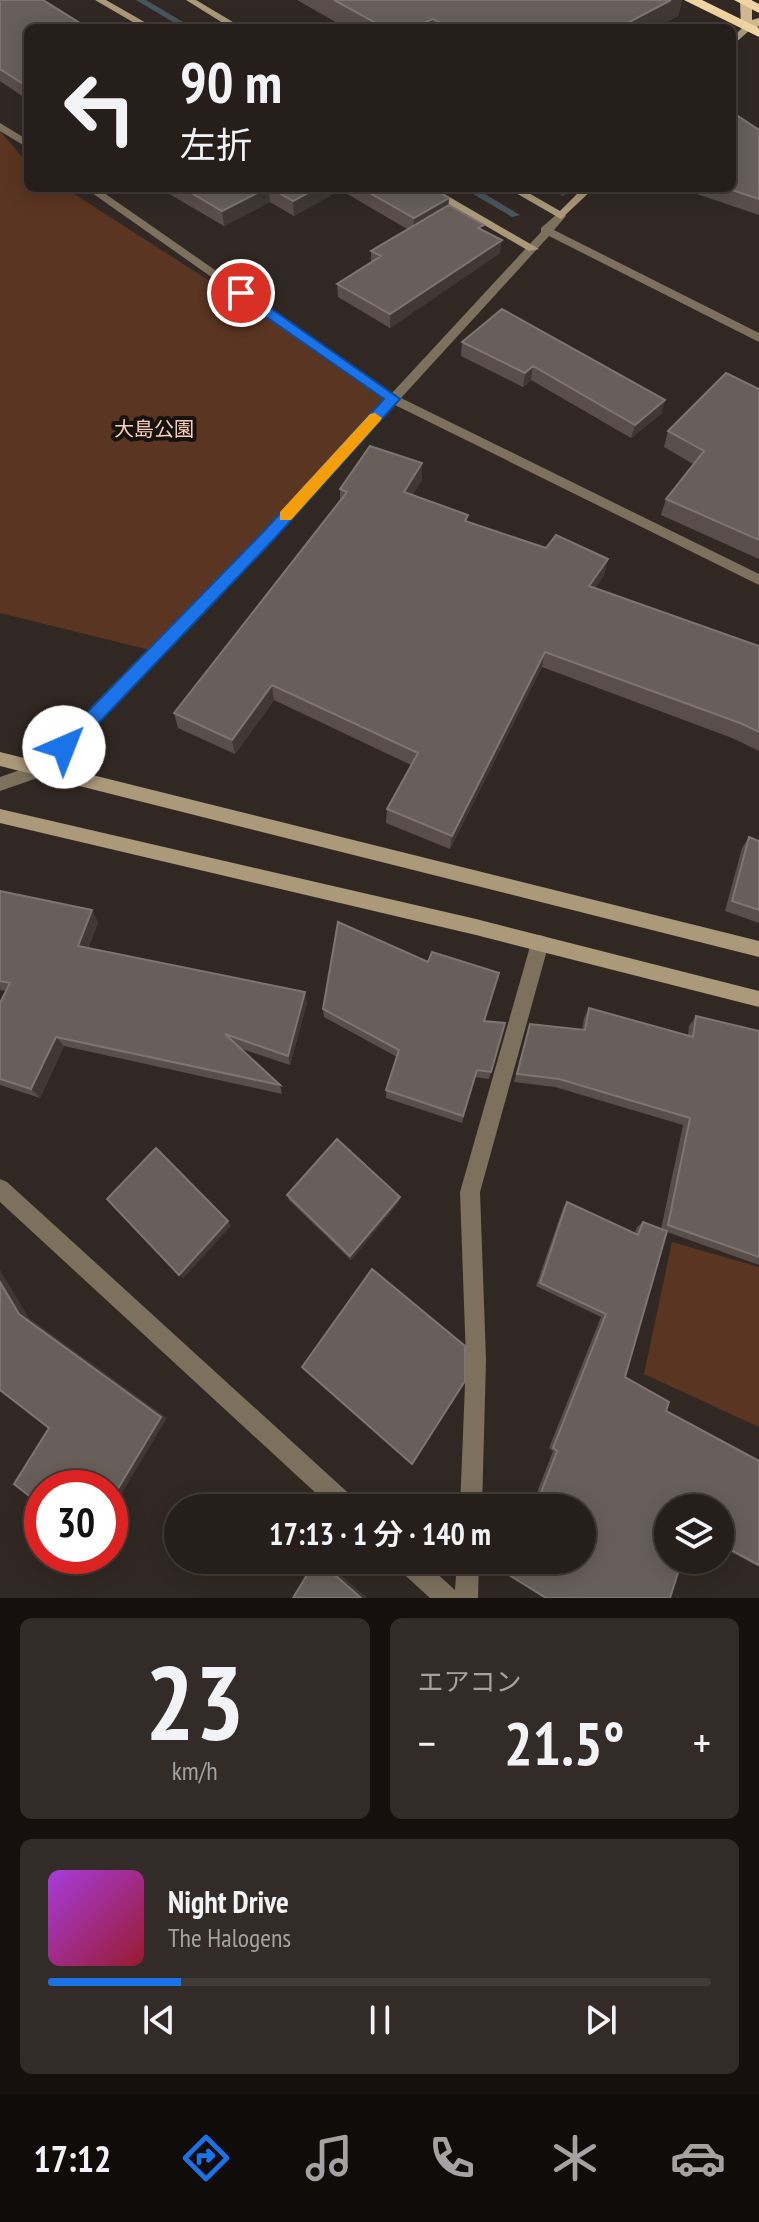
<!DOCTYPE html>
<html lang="ja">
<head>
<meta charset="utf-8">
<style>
	:root { --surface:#261e1a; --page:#322b27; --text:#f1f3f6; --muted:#a4a2a2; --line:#423c39; --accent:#1a73e8 }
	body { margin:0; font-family:"PT Sans Narrow","Noto Sans JP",sans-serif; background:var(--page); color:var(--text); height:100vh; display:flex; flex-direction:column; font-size:30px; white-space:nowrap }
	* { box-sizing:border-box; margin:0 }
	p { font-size:26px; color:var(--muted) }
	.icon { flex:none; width:44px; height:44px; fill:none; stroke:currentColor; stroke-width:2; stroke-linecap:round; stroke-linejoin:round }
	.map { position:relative; height:1598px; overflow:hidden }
	.details { display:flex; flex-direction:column; gap:20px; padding:20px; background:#15100e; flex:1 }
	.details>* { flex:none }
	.banner { position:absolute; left:24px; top:24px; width:712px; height:168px; border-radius:12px; box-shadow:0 4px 20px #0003,0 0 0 2px var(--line); background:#261e1a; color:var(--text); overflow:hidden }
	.controls { position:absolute; left:654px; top:1494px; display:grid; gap:16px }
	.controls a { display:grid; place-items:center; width:80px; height:80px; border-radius:50%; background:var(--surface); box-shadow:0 4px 20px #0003,0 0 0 2px var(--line); font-size:40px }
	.speed { position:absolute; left:24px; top:1470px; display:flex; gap:16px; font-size:40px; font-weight:700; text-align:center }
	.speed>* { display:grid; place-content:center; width:104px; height:104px; border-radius:50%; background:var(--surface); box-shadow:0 4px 20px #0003,0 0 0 2px var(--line); line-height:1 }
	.speed .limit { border:12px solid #d22; background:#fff; color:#111 }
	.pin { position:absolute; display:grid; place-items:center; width:68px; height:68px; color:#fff; margin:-34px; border:4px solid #fff; border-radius:50%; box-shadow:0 2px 8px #0007 }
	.me { position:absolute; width:88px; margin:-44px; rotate:44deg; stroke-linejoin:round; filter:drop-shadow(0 0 6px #0008) }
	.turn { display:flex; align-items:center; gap:28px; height:168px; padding:0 24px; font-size:36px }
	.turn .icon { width:104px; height:104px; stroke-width:2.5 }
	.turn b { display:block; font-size:56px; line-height:68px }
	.big { font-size:60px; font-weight:600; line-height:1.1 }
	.details .card { flex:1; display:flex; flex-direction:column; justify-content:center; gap:12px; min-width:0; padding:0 28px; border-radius:12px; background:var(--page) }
	.details .dial { align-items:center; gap:0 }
	.dial b { font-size:104px; line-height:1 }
	.song { display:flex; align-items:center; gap:24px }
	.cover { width:96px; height:96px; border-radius:12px; background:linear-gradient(135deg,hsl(280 70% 55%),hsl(350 70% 35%)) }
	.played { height:8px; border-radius:4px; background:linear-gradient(90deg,var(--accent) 20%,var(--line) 20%) }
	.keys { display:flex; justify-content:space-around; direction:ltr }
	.heat { display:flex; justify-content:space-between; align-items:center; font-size:44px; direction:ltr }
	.details .tiles { flex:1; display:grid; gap:20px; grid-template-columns:1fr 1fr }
	.card:last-child { grid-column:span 2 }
	.trip { position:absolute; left:164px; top:1494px; width:432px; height:80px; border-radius:40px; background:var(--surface); box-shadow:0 4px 20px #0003,0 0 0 2px var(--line); font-weight:600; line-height:80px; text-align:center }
	.menu { display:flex; height:128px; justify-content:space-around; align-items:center; background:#0f0c0a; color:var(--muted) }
	.menu .icon { width:56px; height:56px }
	.menu .selected { color:var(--accent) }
	.menu b { font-size:36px; color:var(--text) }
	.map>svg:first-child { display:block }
	.green { fill:#5a3521 }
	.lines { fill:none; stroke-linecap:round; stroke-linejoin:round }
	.stream { fill:#49555e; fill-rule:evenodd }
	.street { fill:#7d715e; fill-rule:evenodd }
	.secondary { fill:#ab997a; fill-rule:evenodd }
	.primary { fill:#cfb88f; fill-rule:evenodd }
	.highway { fill:#f0d4a3; fill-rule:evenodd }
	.wall { fill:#594e49 }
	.shaded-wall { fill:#423833 }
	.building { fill:#695f5a; stroke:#7e7570; stroke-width:2 }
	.route { fill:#1a73e8; stroke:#114b97; stroke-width:2 }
	.slow { fill:#f59e0b }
	.labels { text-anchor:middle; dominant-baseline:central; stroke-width:8; stroke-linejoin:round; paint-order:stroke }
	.far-park-label { font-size:20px; fill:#fdcfb7; stroke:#161210 }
</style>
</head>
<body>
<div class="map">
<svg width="759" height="1598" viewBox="0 0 759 1598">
	<rect width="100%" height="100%" fill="#322823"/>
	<path class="green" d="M 0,131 L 28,164 L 28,188 L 65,188 L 393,399 L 162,653 L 0,613 Z
		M 672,1242 L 759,1267 L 759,1427 L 644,1374 Z"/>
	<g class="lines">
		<path class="stream" d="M 136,0 L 146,0 L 193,28 L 183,28 Z
			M 463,188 L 475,188 L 520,215 L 512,217 Z"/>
		<path class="street" d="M 0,123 L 28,140 L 28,148 L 0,131 Z
			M 85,188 L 97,188 L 392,393 L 541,232 L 541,228 L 557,214 L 565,214 L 566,216 L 554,230 L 759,333 L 759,342 L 549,236 L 401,398 L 759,574 L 759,585 L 395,405 L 275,538 L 49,774 L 0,791 L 0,777 L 37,764 L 265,530 L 386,400 Z
			M 540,935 L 546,937 L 549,943 L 480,1192 L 486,1360 L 482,1508 L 460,1508 L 466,1360 L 460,1192 L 531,943 L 534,937 Z
			M 0,1179 L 7,1182 L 356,1500 L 359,1508 L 332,1508 L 0,1202 Z
			M 394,1560 L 422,1560 L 455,1590 L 457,1560 L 479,1560 L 478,1598 L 430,1598 L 397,1568 Z"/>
		<path class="secondary" d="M 95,0 L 106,0 L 155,28 L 143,28 Z
			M 186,0 L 196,0 L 243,28 L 231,28 Z
			M 744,26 L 752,28 L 732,46 L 732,38 Z
			M 421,188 L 434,188 L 539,249 L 529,251 Z
			M 507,188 L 520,188 L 560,211 L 583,188 L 594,188 L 561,219 Z
			M 0,752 L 759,941 L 759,957 L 0,766 Z
			M 0,809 L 476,919 L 759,991 L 759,1007 L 476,935 L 0,823 Z"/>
		<path class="primary" d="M 740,0 L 752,0 L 752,20 L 759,18 L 759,26 L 751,30 L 741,28 Z"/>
		<path class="highway" d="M 684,0 L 702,0 L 759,28 L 759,37 Z
			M 734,0 L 751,0 L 759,4 L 759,13 Z"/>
	</g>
	<path class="wall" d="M 0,0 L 28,28 L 28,100 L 0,81 Z
		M 297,0 L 682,0 L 678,16 L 655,28 L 346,28 Z
		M 759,130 L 759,215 L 679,188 L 732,188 Z
		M 159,188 L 431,188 L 448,205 L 483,231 L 500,253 L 390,328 L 338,297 L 337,284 L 371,262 L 371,251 L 407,229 L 344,192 L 344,188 L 294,216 L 270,202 L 224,226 Z
		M 549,188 L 576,188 L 563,196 Z
		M 462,342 L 662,413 L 631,438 L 531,380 L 523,387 L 461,356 Z
		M 759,389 L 759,559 L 661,515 L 666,499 L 693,464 L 664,447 L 668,431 Z
		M 422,480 L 412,495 L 468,522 L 546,548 L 608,559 L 604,575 L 595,588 L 759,646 L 759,751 L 732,738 L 542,667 L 450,849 L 386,823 L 387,809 L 411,765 L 274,700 L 235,754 L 178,728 L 174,713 L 340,500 L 340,489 Z
		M 749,837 L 759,841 L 759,923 L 725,911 L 742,848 Z
		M 0,891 L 98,922 L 88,948 L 307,1003 L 290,1065 L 239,1048 L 280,1085 L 282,1094 L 64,1046 L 40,1098 L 0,1085 L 0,1003 L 6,991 L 0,990 Z
		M 589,1008 L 688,1036 L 689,1026 L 696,1016 L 759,1031 L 759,1265 L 667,1232 L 625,1377 L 669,1402 L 666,1411 L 759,1461 L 759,1567 L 720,1546 L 720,1508 L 668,1508 L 668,1560 L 682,1560 L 670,1598 L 546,1598 L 506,1572 L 511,1560 L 582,1560 L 582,1508 L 531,1508 L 553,1451 L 549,1448 L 601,1317 L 536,1286 L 563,1208 L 567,1202 L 635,1233 L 637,1227 L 643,1222 L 661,1229 L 683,1125 L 555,1087 L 514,1082 L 530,1024 L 582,1030 L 584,1018 Z
		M 323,1009 L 485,1021 L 505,1023 L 489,1079 L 475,1077 L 462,1123 L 386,1098 L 386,1090 L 397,1057 L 324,1017 Z
		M 287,1195 L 399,1202 L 351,1260 L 289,1200 Z"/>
	<path class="shaded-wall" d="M 671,0 L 682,0 L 678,16 L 655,28 L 618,28 Z
		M 433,19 L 433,28 L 411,28 Z
		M 267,188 L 269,188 L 270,202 L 224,226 L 222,211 Z
		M 317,188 L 344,188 L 294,216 L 293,201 Z
		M 564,188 L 576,188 L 563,196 Z
		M 449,198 L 448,213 L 413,233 L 414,218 Z
		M 502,240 L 500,253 L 390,328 L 390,314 Z
		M 533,366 L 531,380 L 523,387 L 525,373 Z
		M 665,400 L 662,413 L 631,438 L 635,425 Z
		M 422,463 L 422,480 L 403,509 L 404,492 Z
		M 608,559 L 604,575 L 585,603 L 589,586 Z
		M 545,652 L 542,667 L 450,849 L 452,836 Z
		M 272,685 L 274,700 L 235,754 L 232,740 Z
		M 92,910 L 98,922 L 84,957 L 78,946 Z
		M 305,992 L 307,1003 L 290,1065 L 288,1056 Z
		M 56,1037 L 64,1046 L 40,1098 L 31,1089 Z
		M 400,1197 L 399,1202 L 351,1260 L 350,1256 Z
		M 228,1221 L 231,1226 L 183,1279 L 179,1275 Z
		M 0,1270 L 29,1318 L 167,1418 L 110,1513 L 110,1502 L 19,1314 L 0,1282 Z
		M 318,1560 L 324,1560 L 367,1598 L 361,1598 Z"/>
	<path class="building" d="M 0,0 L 43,0 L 88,28 L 28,28 L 28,87 L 0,69 Z
		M 334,0 L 671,0 L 618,28 L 451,28 L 433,19 L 411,28 L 385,28 Z
		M 732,112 L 759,130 L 759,199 L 726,188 L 732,188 Z
		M 183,188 L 267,188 L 222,211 Z
		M 271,188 L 317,188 L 293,201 Z
		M 361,188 L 431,188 L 449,198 L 414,218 Z
		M 449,205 L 484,225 L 478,228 L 502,240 L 390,314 L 337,284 L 381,256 L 371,251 Z
		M 502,309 L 665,400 L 635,425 L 533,366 L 525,373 L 462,342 Z
		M 726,373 L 759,389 L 759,540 L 666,499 L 704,451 L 668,431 Z
		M 370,446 L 422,463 L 404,492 L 468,515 L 465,521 L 546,548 L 556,535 L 608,559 L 589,586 L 759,646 L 759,732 L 740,723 L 545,652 L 452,836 L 387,809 L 418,753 L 272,685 L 232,740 L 174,713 L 347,492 L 340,489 Z
		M 749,837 L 759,841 L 759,910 L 732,901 Z
		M 0,891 L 92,910 L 78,946 L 305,992 L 288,1056 L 225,1034 L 280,1085 L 56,1037 L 31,1089 L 0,1079 L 0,1003 L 10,983 L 0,981 Z
		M 338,922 L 428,962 L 432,952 L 499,973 L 484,1021 L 505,1023 L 491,1072 L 477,1070 L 463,1116 L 386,1090 L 399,1050 L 323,1009 Z
		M 589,1008 L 693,1037 L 696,1016 L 759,1031 L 759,1257 L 668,1225 L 690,1118 L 559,1079 L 517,1074 L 530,1024 L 585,1030 Z
		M 337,1139 L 400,1197 L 350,1256 L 287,1195 Z
		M 156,1148 L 228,1221 L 179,1275 L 107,1199 Z
		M 567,1202 L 638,1235 L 643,1222 L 667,1231 L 625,1377 L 669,1402 L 666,1411 L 759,1461 L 759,1565 L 720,1544 L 720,1508 L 668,1508 L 668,1560 L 682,1560 L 670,1598 L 546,1598 L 509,1575 L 515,1560 L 582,1560 L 582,1508 L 535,1508 L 557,1451 L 553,1448 L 606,1314 L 540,1283 Z
		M 372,1269 L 465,1346 L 465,1381 L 412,1464 L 302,1367 Z
		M 0,1282 L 19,1314 L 161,1417 L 110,1502 L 110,1488 L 42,1488 L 42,1506 L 14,1484 L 49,1428 L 0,1390 Z
		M 316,1560 L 318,1560 L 361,1598 L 293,1598 Z"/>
	<path class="route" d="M 236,291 L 246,291 L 400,399 L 275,538 L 70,753 L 58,753 L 55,747 L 58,742 L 265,530 L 384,399 L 236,296 Z"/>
	<path class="slow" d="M 375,413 L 382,418 L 380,421 L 291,520 L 280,520 L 280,512 L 370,414 Z"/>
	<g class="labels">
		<g class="far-park-label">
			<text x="154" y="429">大島公園</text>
		</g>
	</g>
</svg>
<div class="controls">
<a><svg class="icon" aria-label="layers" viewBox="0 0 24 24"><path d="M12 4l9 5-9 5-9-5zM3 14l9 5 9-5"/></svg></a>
</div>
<div class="speed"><div class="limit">30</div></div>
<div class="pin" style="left:241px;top:293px;background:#d93025"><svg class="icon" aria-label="arrive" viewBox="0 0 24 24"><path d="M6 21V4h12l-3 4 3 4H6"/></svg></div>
<svg class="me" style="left:64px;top:747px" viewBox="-20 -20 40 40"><circle r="19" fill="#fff"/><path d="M0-13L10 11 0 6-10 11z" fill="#1a73e8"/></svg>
<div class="trip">17:13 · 1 分 · 140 m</div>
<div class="banner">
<div class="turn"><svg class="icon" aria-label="left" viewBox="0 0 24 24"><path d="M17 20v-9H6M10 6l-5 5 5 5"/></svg><div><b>90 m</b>左折</div></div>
</div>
</div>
<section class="details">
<div class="tiles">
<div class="card dial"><b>23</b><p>km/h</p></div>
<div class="card"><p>エアコン</p>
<div class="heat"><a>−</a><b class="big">21.5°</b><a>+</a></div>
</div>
<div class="card">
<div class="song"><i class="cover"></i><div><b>Night Drive</b><p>The Halogens</p></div></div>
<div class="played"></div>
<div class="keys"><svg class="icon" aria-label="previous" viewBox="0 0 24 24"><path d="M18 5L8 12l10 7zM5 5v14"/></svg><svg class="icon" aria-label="pause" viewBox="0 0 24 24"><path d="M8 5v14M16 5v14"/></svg><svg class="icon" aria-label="next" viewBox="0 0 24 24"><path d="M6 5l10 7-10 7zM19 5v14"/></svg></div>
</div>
</div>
</section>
<nav class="menu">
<b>17:12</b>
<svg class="icon selected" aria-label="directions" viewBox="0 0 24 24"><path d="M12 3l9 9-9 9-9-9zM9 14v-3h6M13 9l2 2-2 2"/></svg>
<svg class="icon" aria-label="music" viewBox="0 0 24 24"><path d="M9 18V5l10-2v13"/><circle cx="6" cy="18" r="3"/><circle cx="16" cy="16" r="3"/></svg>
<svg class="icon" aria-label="phone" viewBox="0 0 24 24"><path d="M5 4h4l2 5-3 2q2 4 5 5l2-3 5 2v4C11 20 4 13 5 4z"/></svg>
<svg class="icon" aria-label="climate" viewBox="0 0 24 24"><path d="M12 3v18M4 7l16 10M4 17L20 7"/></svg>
<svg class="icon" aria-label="car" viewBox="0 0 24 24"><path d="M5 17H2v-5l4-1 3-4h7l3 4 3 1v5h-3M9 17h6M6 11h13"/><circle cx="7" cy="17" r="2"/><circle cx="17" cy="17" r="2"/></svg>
</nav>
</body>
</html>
